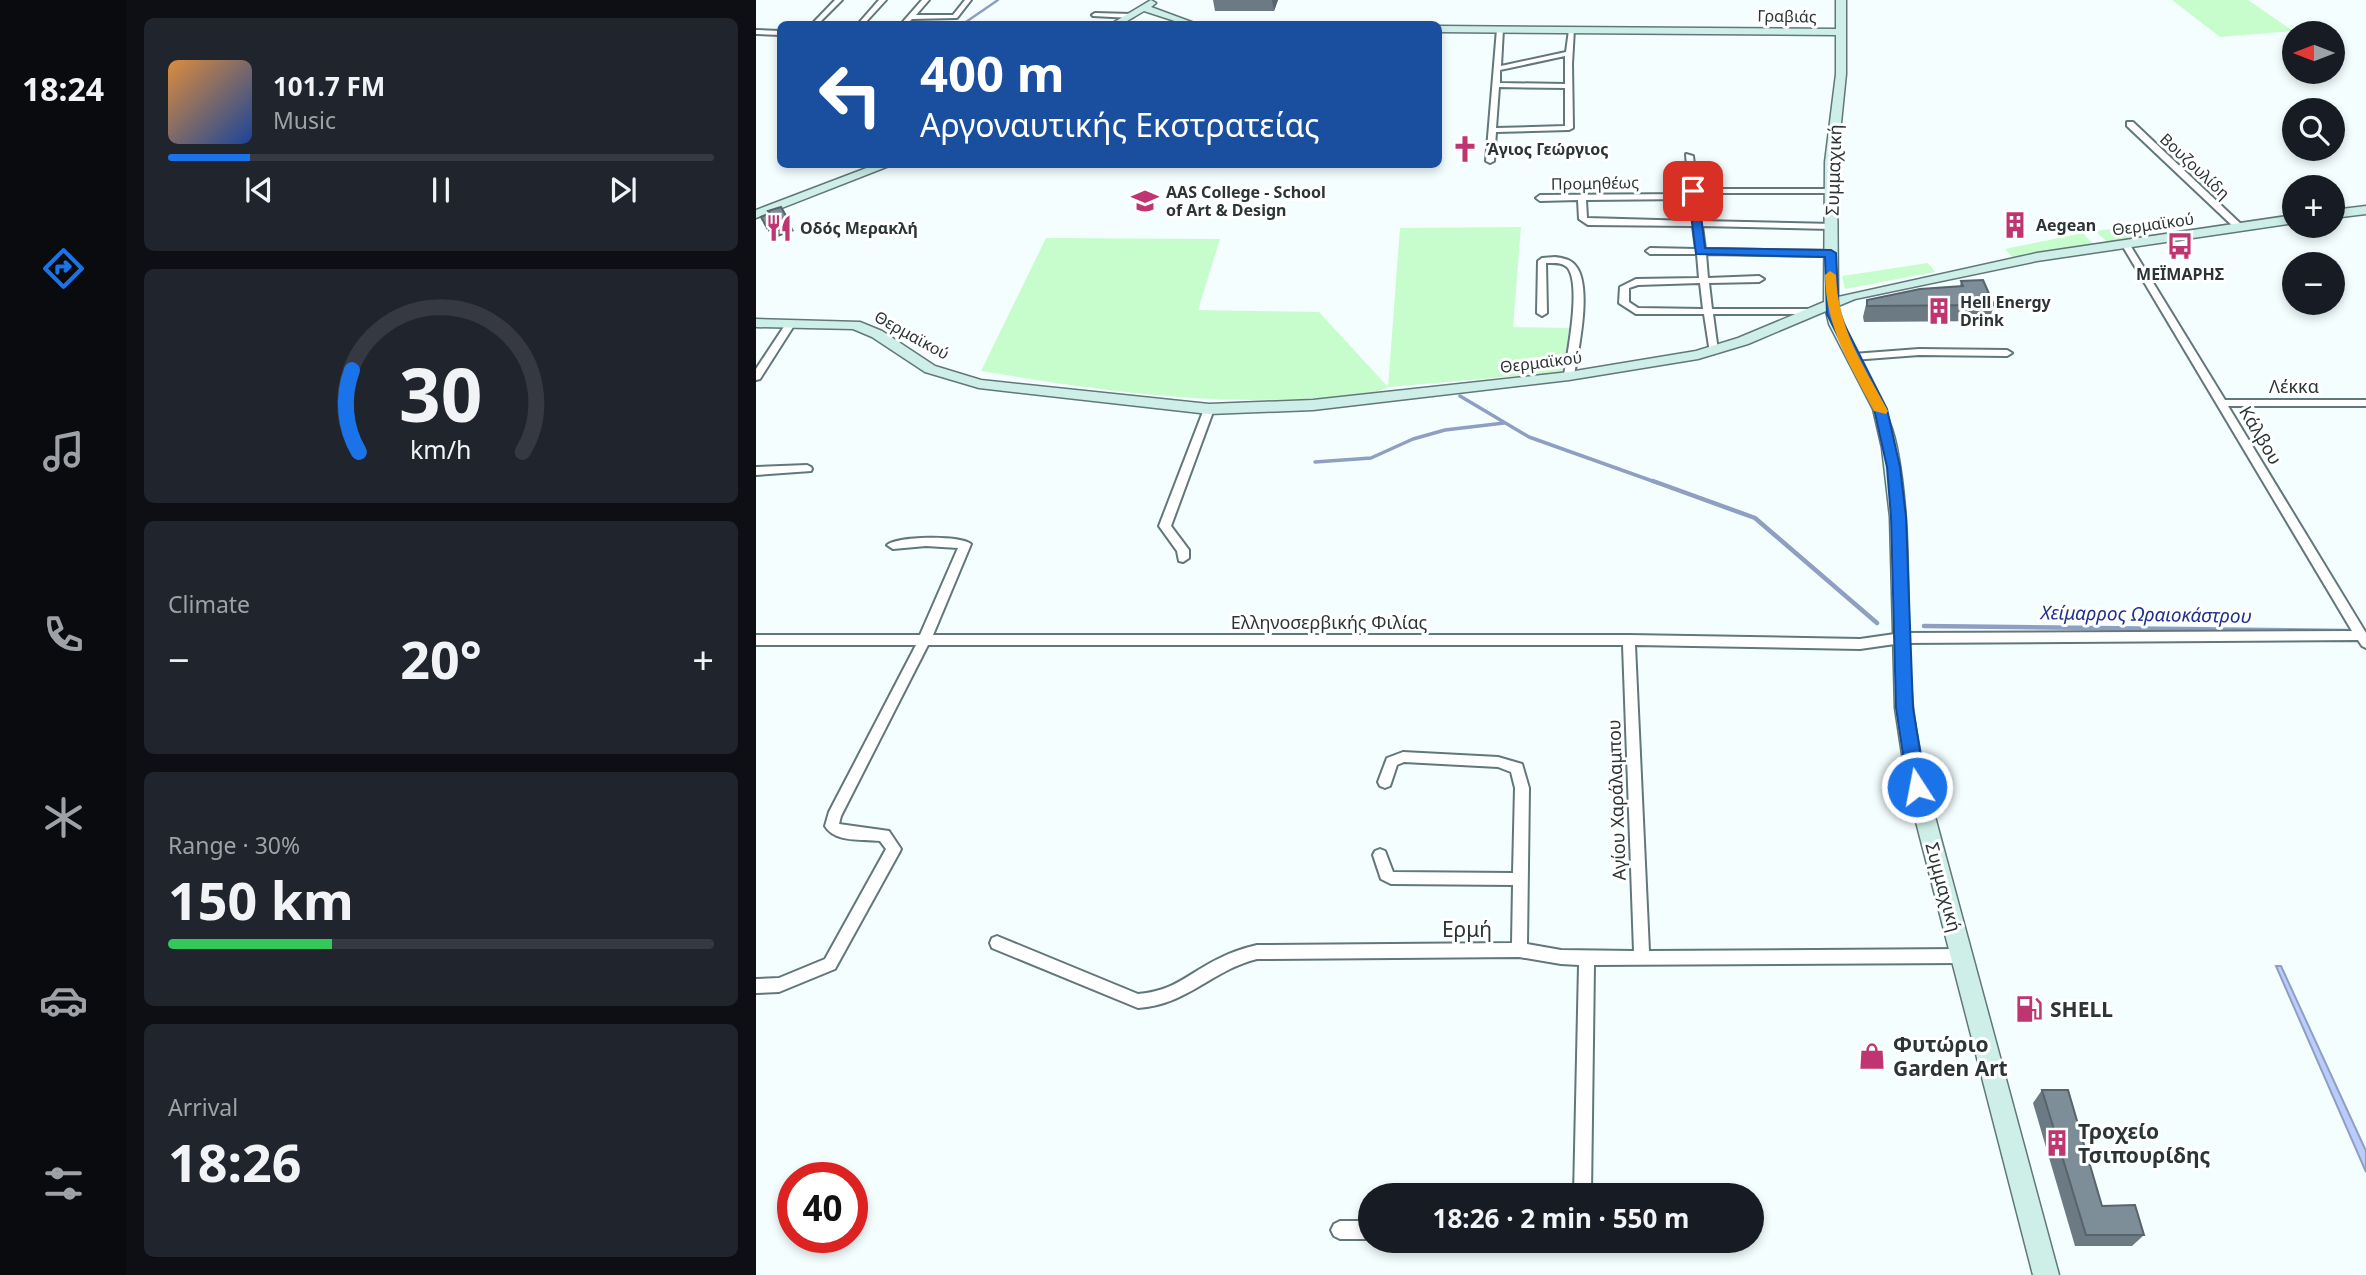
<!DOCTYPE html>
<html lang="en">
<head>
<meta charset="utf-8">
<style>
	:root { --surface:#171b24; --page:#20242c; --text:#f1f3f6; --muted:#9ea1a6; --line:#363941; --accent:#1a73e8 }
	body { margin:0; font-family:"Noto Sans",sans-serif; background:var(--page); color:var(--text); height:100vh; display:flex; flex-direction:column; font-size:26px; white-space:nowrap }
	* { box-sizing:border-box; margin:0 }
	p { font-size:23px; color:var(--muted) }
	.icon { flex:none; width:38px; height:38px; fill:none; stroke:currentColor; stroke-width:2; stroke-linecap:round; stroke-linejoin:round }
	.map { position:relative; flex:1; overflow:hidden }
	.sheet { display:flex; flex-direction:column; gap:18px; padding:18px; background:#0d0f14; width:630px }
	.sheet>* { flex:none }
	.guide { position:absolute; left:21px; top:21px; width:665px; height:147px; border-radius:10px; box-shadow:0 4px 10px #0003; background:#1a4fa0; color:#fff; overflow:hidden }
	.needle { width:46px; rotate:270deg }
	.controls { position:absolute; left:1526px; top:21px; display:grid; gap:14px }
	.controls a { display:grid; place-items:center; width:63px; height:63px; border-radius:50%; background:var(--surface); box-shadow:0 4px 10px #0003; font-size:35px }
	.speed { position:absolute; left:21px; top:1162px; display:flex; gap:14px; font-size:35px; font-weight:700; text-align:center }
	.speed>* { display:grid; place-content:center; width:91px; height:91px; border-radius:50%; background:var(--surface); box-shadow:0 4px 10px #0003; line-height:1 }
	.speed .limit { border:10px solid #d22; background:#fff; color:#111 }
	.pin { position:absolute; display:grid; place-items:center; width:60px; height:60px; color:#fff; margin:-30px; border-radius:14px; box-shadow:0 4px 10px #0006 }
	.me { position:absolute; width:77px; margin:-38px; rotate:349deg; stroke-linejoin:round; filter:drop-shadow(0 0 5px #0008) }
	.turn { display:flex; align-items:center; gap:24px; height:147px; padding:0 28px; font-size:32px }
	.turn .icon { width:91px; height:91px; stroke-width:2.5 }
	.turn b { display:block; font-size:49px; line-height:60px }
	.big { font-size:52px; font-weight:700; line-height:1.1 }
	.sheet .tile { flex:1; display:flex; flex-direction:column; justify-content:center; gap:10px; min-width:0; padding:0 24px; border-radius:10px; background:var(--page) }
	.sheet .dial { align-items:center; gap:0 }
	.dial svg { height:182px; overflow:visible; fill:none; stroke:var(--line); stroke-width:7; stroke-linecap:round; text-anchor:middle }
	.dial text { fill:var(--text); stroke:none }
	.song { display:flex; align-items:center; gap:21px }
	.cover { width:84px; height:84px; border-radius:10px; background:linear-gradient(135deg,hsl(30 70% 55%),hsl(220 70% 35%)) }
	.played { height:7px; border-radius:4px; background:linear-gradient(90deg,var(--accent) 15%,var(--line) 15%) }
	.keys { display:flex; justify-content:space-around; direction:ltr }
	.heat { display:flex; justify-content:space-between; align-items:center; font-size:38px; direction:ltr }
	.charge { height:10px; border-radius:5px; background:linear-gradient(90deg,#34c759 30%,var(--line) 0) }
	.trip { position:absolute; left:602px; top:1183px; width:406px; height:70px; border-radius:35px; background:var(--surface); box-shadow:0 4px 10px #0003; font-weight:700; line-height:70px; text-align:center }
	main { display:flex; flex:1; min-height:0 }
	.menu { display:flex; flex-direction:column; width:126px; justify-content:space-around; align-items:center; background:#090b0e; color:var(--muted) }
	.menu .icon { width:49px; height:49px }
	.menu .active { color:var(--accent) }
	.menu b { font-size:32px; color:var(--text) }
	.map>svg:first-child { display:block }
	.green { fill:#c7fdcd }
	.water { fill:#b9ccfc; stroke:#8f9fc1; stroke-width:2 }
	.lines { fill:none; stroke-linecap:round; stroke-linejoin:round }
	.stream-far2 { stroke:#8f9fc1; stroke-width:2.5 }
	.stream-far1 { stroke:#8f9fc1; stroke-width:3.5 }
	.stream { stroke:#8f9fc1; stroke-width:4.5 }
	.street-casing { stroke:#62777a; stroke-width:4 }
	.secondary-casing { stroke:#62777a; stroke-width:3 }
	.street { fill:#fff; fill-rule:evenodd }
	.secondary { fill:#ceefe8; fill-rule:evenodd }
	.wall { fill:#6c7a84 }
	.shaded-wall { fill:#58636b }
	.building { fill:#7e8e99; stroke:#58636b; stroke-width:2 }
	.route { fill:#1a73e8; stroke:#114b97; stroke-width:2 }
	.slow { fill:#f59e0b }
	.labels { text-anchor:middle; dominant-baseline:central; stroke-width:6; stroke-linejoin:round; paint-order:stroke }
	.far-street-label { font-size:16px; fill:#2c3536; stroke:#fff }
	.far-poi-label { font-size:16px; font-weight:bold; fill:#2c3536; stroke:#fff; text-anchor:start }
	.street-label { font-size:18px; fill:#2c3536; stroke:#fff }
	.water-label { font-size:19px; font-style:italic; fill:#1e328b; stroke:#fff }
	.near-street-label { font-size:21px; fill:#2c3536; stroke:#fff }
	.near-poi-label { font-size:21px; font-weight:bold; fill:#2c3536; stroke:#fff; text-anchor:start }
</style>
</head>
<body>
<main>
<nav class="menu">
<b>18:24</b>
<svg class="icon active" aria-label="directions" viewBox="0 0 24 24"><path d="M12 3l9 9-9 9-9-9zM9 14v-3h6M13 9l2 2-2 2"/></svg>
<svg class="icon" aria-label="music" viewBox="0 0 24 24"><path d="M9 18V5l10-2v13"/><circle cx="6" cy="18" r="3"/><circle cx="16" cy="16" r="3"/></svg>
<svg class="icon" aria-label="phone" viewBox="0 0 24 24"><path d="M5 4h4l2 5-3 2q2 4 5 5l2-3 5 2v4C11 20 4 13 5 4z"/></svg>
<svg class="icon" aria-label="climate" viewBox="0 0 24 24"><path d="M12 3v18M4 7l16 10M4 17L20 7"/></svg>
<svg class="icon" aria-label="car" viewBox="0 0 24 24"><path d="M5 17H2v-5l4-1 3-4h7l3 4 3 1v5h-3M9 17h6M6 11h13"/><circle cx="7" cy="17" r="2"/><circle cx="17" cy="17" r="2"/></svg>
<svg class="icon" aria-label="filters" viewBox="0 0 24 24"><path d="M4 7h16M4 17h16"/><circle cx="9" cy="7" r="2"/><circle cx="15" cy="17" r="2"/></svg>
</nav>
<section class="sheet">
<div class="tile">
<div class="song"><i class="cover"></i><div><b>101.7 FM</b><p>Music</p></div></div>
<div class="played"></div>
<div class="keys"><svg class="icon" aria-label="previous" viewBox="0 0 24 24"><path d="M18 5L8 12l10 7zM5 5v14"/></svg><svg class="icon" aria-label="pause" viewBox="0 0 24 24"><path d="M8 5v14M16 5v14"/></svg><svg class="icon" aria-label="next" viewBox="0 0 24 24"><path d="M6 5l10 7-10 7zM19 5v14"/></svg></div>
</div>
<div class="tile dial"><svg viewBox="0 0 100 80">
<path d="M14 69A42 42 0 1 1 86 69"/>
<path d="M14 69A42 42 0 0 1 11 33" stroke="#1a73e8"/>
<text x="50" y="56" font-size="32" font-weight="700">30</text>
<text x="50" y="72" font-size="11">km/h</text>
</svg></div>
<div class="tile"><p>Climate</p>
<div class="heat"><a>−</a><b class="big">20°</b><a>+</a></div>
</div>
<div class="tile"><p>Range · 30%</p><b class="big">150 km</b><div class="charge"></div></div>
<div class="tile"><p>Arrival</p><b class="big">18:26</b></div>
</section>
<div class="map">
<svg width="1610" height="1275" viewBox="0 0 1610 1275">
	<rect width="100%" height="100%" fill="#f4feff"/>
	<path class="green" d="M 1416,0 L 1492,0 L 1537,31 L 1464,37 Z
		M 1384,225 L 1398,239 L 1356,246 L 1339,231 Z
		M 765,227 L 757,327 L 813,328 L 808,372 L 633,387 C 606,398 571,398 543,399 C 435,404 332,389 225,371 L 290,238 L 464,239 L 442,310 L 563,312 L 632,387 L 644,228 Z
		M 1327,233 L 1340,247 L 1259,260 L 1249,249 Z
		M 1172,263 L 1179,272 L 1089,289 L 1086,276 Z"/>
	<path class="water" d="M 1520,966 L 1525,966 L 1610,1151 L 1610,1172 Z"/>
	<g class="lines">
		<path class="stream-far2" d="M 207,24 L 242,0"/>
		<path class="stream-far1" d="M 704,396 L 773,437 L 902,483
			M 559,462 L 615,458 L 657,439 L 689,430 L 748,423"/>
		<path class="stream" d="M 897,481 L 999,518 L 1121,623
			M 1168,626 L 1591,631"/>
		<defs>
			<path id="street" d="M 79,0 L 86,0 L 62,24 L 56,24 Z
				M 123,0 L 130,0 L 108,24 L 102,24 Z
				M 166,0 L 173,0 L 160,15 L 197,15 L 209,0 L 215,0 L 201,18 L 156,19 L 151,24 L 145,24 Z
				M 339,13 L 375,14 L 378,16 L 375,18 L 337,16 L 336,15 Z
				M 744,27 L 747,29 L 745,66 L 810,52 L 813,30 L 818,29 L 816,64 L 817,128 L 813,130 L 740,132 L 738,161 L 734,163 L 730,161 L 741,29 ZM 809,56 L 809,84 L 744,83 L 744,70 ZM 743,87 L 809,88 L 809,126 L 740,128 Z
				M 0,30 L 24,31 L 24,35 L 0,34 Z
				M 1371,122 L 1377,122 L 1487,226 L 1487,230 L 1481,230 L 1371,126 Z
				M 930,154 L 937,156 L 941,189 L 1078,189 L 1078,193 L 942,193 L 945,221 L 1078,224 L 1079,226 L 1075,229 L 946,226 L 949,249 L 1078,251 L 1078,255 L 1075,256 L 950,254 L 952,278 L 1003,276 L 1008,279 L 1003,282 L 953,283 L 956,309 L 1054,309 L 1059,312 L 1057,314 L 957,314 L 962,351 L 957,354 L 954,353 L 948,314 L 880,314 L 863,303 L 864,287 L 880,279 L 943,278 L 941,254 L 894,254 L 890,251 L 894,248 L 940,249 L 937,226 L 832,225 L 823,219 L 822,200 L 784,201 L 780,198 L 784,195 L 933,194 ZM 934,199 L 937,221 L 831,218 L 830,200 ZM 944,283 L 947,309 L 882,308 L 873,302 L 873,288 L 882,285 Z
				M 1370,242 L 1374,245 L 1469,400 L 1610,400 L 1610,406 L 1472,406 L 1610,633 L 1610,648 L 1606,646 L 1602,640 L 1146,643 L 1104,649 L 879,645 L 893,951 L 1206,949 L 1211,951 L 1214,956 L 1211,961 L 1206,963 L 838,965 L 835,1195 L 818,1195 L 823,965 L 805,964 L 763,957 L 501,959 C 456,970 431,1005 382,1008 L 236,948 L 234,943 L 236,938 L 241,936 L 382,994 C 420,991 432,973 464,958 C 476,952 488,948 501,945 L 756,943 L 757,885 L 635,884 L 625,879 L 617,855 L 619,851 L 624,849 L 629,851 L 637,872 L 757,873 L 759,788 L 755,772 L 742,767 L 648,762 L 641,765 L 634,786 L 629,788 L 624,786 L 622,782 L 631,758 L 647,752 L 742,757 L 766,764 L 773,788 L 771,944 L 805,950 L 878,951 L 867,645 L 172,645 L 85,816 L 83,824 L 133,831 L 145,849 L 143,853 L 79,969 L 23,992 L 0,993 L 0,979 L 23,978 L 69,959 L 130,849 L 124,841 C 106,839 79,843 69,826 L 73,812 L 160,645 L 0,645 L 0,635 L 164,635 L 202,548 L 170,546 L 137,549 L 131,545 C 142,536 204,535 215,544 L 177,635 L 873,635 L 1104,639 L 1146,633 L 1596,631 L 1366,245 Z
				M 799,257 C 806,258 814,259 819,265 C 837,285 822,351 818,376 L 813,379 L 808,376 C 811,355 826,283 811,267 C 806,262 797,263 790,263 L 791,313 L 786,316 L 781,313 L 782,261 L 786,258 Z
				M 34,321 L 39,324 L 4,379 L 0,380 L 0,369 L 31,322 Z
				M 1163,349 L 1251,350 L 1256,353 L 1251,356 L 1163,355 L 1097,360 L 1092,357 L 1097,354 Z
				M 453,406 L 458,409 L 415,526 L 433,550 L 433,558 L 427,562 L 423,561 L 421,551 L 403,526 L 448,409 Z
				M 51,465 L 55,467 L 56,469 L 55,471 L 0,475 L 0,467 Z
				M 584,1221 L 614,1221 L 614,1239 L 584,1239 L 578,1236 L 575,1230 L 578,1224 Z"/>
			<path id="secondary" d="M 395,0 L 400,3 L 395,7 L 441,24 L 428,24 L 388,11 L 366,24 L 355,24 Z
				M 1080,0 L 1090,0 L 1090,74 L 1081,162 L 1082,297 L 1281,253 L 1538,215 L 1538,223 L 1281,261 L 1099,299 L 1082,306 C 1095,356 1131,396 1141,448 C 1158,534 1148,622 1157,708 C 1160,735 1166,761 1171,787 L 1303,1275 L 1277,1275 L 1151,787 L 1139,708 L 1134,517 L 1126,448 L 1117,409 L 1073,324 L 1070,311 L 992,344 L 942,359 L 813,380 L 557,410 L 453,414 L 223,388 L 169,372 L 116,337 L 97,329 L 0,327 L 0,319 L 104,322 L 126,331 L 179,366 L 225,380 L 453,404 L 557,400 L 813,372 L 940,351 L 982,338 L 1068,302 L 1069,162 L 1080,74 L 1080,35 L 682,32 L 682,26 L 1080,29 Z
				M 121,164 L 138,164 L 0,218 L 0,210 Z
				M 1610,206 L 1610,214 L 1577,218 L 1577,210 Z"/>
		</defs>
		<use href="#street" class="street-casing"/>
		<use href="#secondary" class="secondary-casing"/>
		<use href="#street" class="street"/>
		<use href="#secondary" class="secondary"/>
	</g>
	<path class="wall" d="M 457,0 L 522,0 L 518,11 L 459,11 Z
		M 1205,281 L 1238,305 L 1233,321 L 1108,322 L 1107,317 L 1111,300 L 1204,286 Z
		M 1286,1090 L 1346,1206 L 1388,1235 L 1376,1246 L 1319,1246 L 1277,1103 Z"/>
	<path class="shaded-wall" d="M 516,0 L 522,0 L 518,11 Z
		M 33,221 L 38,231 L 16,239 L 11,228 Z"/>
	<path class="building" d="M 25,207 L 33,221 L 11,228 L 5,217 L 14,213 L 12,211 Z
		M 1227,280 L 1238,305 L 1111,306 L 1111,300 L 1164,289 L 1207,286 L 1205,281 Z
		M 1286,1090 L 1312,1090 L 1346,1206 L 1379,1205 L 1388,1235 L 1330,1235 Z"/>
	<path class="route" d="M 937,188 L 942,191 L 949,248 L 1075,250 L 1080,253 L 1083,314 L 1131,409 L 1144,467 L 1150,517 L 1157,708 L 1170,787 L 1168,792 L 1155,792 L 1152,787 L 1140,708 L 1135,517 L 1131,467 L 1118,409 L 1071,314 L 1069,257 L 940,254 L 932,191 Z"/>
	<path class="slow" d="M 1074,271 L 1080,275 C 1082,330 1107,364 1132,411 L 1130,414 L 1118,411 C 1094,364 1070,329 1069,275 Z"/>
	<defs>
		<symbol id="church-bare" viewBox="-9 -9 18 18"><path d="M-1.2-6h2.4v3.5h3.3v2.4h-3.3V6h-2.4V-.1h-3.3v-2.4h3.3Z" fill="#be3571" stroke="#fff" stroke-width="2.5" paint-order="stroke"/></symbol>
		<symbol id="university-bare" viewBox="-9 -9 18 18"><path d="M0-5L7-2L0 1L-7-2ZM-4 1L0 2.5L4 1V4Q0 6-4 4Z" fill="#be3571" stroke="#fff" stroke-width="2.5" paint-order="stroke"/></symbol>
		<symbol id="building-bare" viewBox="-9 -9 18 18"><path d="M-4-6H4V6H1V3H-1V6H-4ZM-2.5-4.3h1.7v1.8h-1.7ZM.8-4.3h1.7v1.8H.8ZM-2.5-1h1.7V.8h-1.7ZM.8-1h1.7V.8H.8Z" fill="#be3571" stroke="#fff" stroke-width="2.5" paint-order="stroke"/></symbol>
		<symbol id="restaurant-bare" viewBox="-9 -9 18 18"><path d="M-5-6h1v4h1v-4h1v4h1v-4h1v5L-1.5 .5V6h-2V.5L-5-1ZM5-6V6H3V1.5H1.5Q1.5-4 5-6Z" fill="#be3571" stroke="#fff" stroke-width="2.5" paint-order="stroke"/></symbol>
		<symbol id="bus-bare" viewBox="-9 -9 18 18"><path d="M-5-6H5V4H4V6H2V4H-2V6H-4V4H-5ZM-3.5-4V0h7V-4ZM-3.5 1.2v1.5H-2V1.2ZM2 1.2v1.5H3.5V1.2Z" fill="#be3571" stroke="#fff" stroke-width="2.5" paint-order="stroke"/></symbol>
		<symbol id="fuel-bare" viewBox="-9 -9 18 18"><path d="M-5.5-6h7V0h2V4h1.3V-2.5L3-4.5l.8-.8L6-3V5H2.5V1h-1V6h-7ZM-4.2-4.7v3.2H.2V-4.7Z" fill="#be3571" stroke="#fff" stroke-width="2.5" paint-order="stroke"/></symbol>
		<symbol id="shop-bare" viewBox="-9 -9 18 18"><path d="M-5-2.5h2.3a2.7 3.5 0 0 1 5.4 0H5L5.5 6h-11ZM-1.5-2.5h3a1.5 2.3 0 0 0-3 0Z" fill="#be3571" stroke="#fff" stroke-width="2.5" paint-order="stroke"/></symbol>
	</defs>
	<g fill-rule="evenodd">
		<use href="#church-bare" x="690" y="130" width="38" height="38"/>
		<use href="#university-bare" x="370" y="182" width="38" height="38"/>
		<use href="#building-bare" x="1240" y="206" width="38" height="38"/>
		<use href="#restaurant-bare" x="4" y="209" width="38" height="38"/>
		<use href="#bus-bare" x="1405" y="227" width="38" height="38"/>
		<use href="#building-bare" x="1164" y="292" width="38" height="38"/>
		<use href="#fuel-bare" x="1254" y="990" width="38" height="38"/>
		<use href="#shop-bare" x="1097" y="1037" width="38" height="38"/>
		<use href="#building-bare" x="1282" y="1124" width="38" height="38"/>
	</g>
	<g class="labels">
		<g class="far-street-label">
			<text transform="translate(1031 16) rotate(1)">Γραβιάς</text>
			<text transform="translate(1439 166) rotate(43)">Βουζουλίδη</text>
			<text transform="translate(839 183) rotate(-1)">Προμηθέως</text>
			<text transform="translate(1397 224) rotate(-8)">Θερμαϊκού</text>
			<text transform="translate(156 335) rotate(29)">Θερμαϊκού</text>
			<text transform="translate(785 362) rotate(-7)">Θερμαϊκού</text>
		</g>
		<g class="far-poi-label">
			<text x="730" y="149">Άγιος Γεώργιος</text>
			<text x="410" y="192">AAS College - School<tspan x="410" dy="18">of Art &amp; Design</tspan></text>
			<text x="1280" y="225">Aegean</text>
			<text x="44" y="228">Οδός Μερακλή</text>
			<text x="1424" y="274" text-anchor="middle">ΜΕΪΜΑΡΗΣ</text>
			<text x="1204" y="302">Hell Energy<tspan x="1204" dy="18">Drink</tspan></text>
		</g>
		<g class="street-label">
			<text transform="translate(1077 170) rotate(-88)">Συμμαχική</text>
			<text x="1538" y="386">Λέκκα</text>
			<text transform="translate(1505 435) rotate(59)">Κάλβου</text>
			<text x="573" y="622">Ελληνοσερβικής Φιλίας</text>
			<text transform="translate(860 800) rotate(-92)">Αγίου Χαράλαμπου</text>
			<text transform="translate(1188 887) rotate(75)">Συμμαχική</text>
		</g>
		<g class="water-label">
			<text transform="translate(1390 614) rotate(1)">Χείμαρρος Ωραιοκάστρου</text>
		</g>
		<g class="near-street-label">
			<text x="711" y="929">Ερμή</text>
		</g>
		<g class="near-poi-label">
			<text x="1294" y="1009">SHELL</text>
			<text x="1137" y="1044">Φυτώριο<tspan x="1137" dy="24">Garden Art</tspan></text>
			<text x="1322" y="1131">Τροχείο<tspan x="1322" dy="24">Τσιπουρίδης</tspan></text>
		</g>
	</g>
</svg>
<div class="controls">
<a><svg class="needle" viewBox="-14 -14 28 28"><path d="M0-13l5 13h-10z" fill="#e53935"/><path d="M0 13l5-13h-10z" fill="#9ea1a6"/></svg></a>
<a><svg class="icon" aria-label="search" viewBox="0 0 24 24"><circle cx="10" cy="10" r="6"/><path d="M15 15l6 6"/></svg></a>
<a>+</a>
<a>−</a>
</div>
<div class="speed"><div class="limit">40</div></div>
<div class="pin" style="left:937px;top:191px;background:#d93025"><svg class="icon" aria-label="arrive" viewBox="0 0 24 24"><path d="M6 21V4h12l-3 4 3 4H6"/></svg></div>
<svg class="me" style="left:1161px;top:787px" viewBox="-20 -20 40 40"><circle r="17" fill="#1a73e8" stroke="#fff" stroke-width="3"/><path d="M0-11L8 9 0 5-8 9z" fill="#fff"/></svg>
<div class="trip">18:26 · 2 min · 550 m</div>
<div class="guide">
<div class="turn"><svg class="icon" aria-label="left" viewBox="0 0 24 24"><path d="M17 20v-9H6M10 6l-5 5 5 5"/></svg><div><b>400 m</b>Αργοναυτικής Εκστρατείας</div></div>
</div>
</div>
</main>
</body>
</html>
